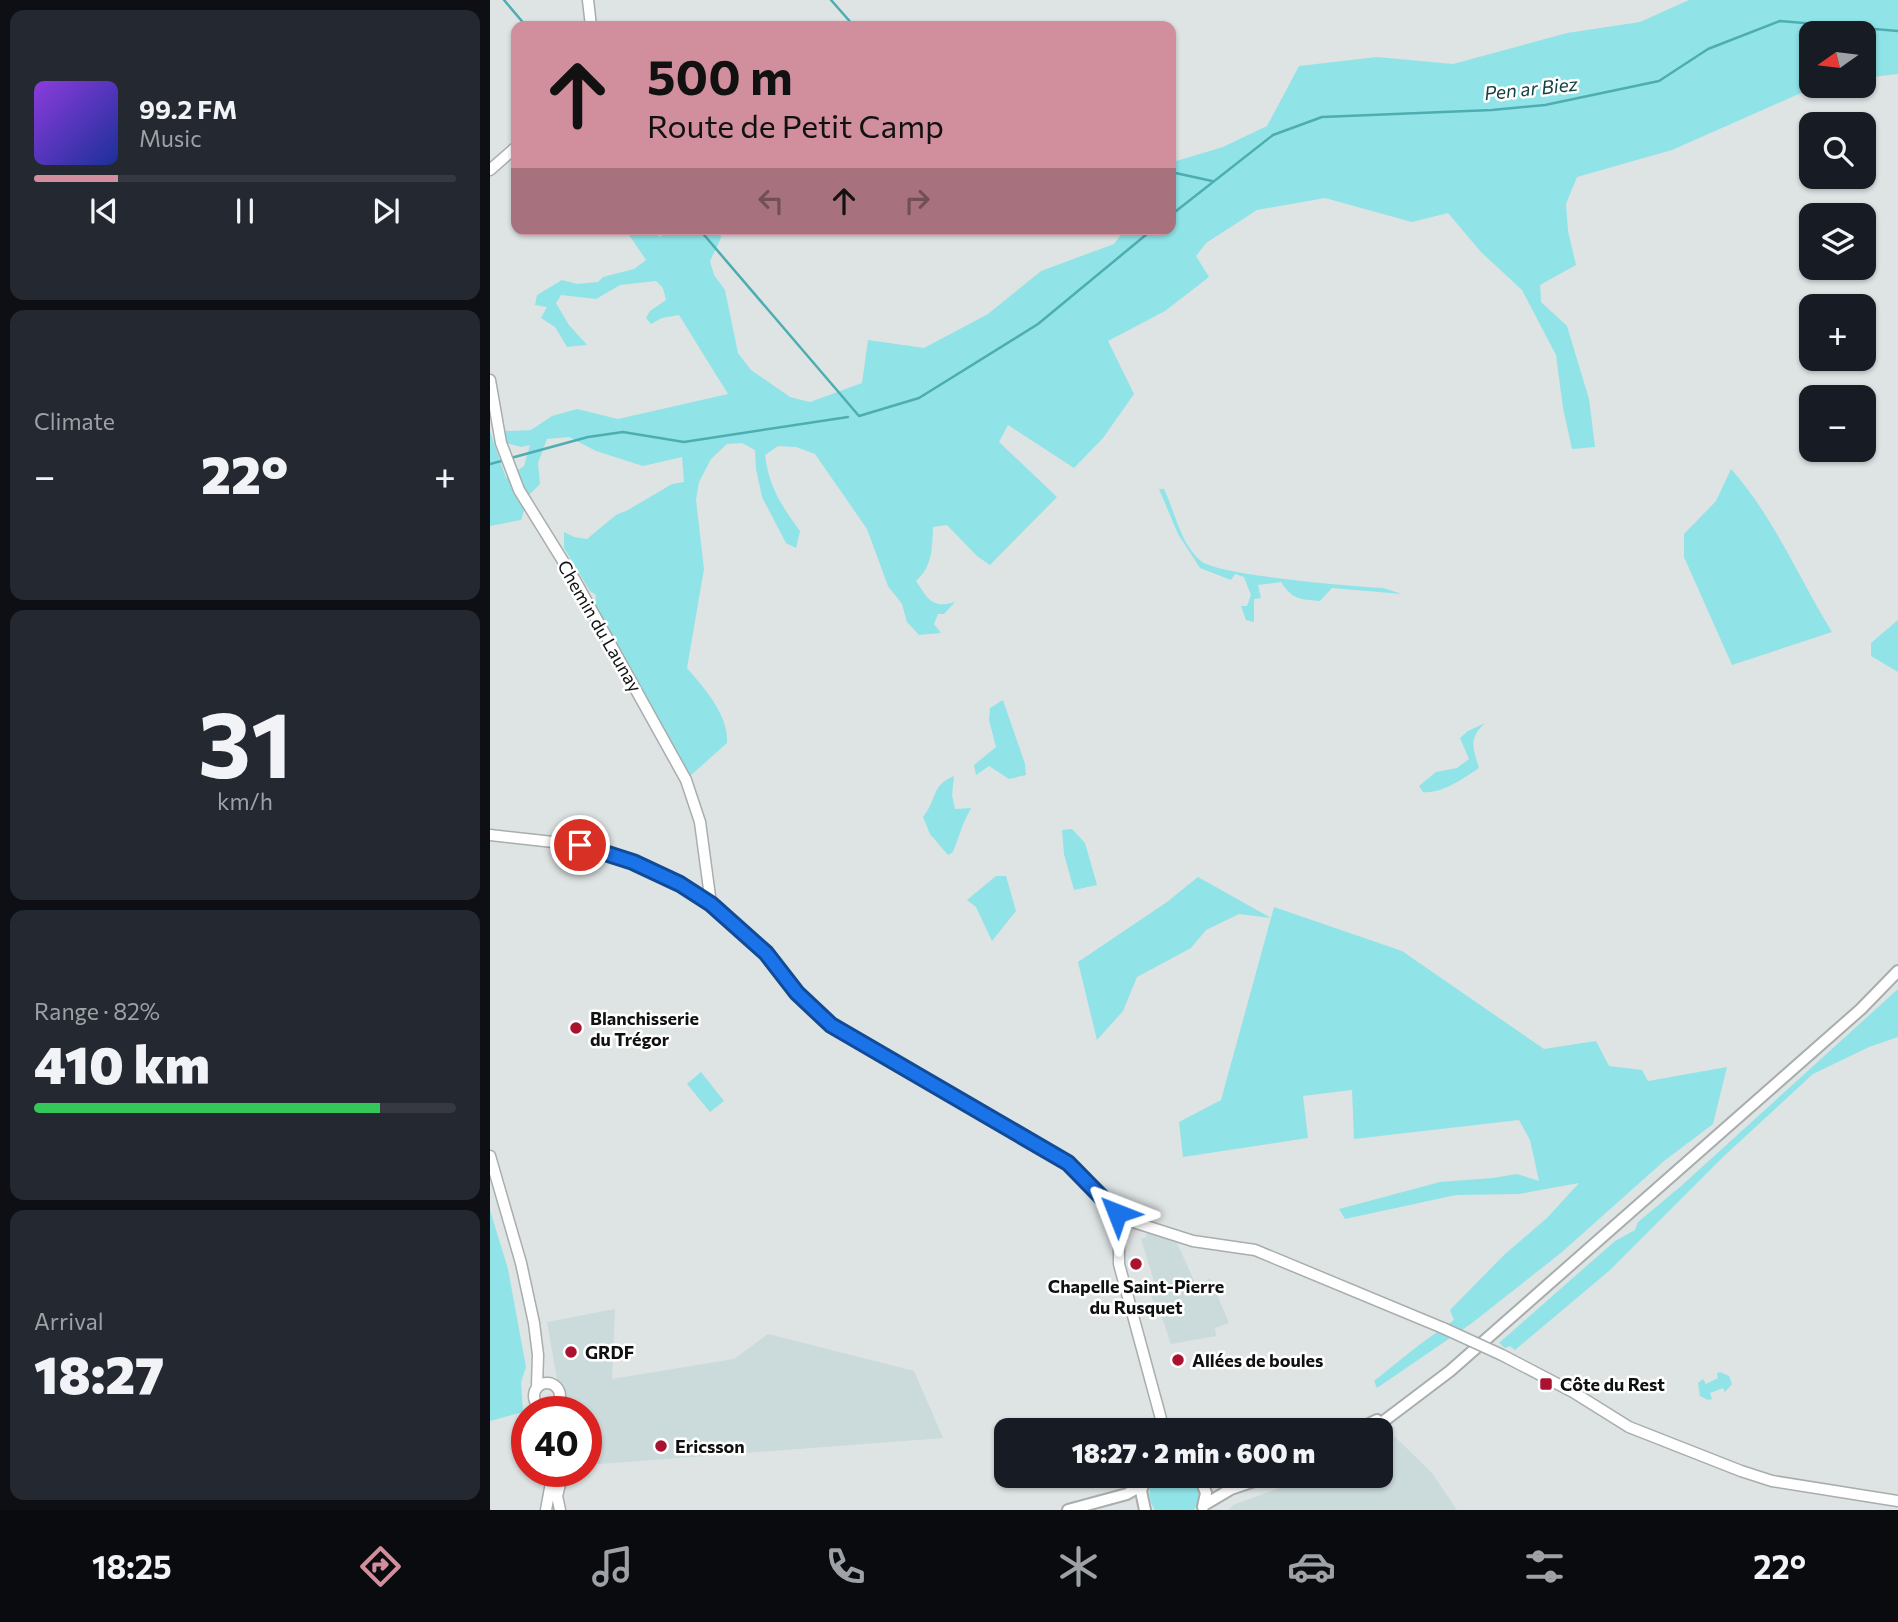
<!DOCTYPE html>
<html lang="en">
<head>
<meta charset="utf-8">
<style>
	:root { --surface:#171b24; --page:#242831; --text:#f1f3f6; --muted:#9ea1a6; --line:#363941; --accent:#d18e9d }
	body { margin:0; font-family:Commissioner,sans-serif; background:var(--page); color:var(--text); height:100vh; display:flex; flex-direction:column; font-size:26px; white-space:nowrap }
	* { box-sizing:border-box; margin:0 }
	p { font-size:23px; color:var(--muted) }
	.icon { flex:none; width:38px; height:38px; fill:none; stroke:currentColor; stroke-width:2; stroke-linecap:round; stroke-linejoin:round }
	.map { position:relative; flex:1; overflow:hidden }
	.panel { display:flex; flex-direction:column; gap:10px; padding:10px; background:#0d0f14; width:490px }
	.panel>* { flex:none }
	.guide { position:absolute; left:21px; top:21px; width:665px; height:214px; border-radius:14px; box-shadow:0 2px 5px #0004; background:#d18e9d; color:#111; overflow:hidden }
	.needle { width:46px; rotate:256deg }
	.controls { position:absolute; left:1309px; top:21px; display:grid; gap:14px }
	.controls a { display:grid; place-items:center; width:77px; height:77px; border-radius:14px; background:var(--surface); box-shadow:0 2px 5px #0004; font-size:35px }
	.speed { position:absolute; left:21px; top:1396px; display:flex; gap:14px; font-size:35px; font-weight:700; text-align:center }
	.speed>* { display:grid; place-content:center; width:91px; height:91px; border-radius:50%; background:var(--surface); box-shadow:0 2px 5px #0004; line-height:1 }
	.speed .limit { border:10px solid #d22; background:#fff; color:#111 }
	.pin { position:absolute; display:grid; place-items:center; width:60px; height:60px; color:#fff; margin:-30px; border:4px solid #fff; border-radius:50%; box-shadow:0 2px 7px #0007 }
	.me { position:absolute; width:77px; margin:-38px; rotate:315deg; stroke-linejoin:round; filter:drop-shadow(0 0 5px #0008) }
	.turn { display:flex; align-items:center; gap:24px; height:147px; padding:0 21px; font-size:32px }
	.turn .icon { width:91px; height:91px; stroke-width:2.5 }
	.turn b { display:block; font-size:49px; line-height:60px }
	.lanes { display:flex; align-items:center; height:66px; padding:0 21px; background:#0003; justify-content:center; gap:35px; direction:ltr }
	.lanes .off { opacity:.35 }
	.big { font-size:52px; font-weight:800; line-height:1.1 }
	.panel .widget { flex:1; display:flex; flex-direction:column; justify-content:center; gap:10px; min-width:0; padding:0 24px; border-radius:14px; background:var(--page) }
	.panel .dial { align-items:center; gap:0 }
	.dial b { font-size:91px; line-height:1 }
	.song { display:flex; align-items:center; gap:21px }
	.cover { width:84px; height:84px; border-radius:10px; background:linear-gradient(135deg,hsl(270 70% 55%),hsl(230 70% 35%)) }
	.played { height:7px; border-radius:4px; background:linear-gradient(90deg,var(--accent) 20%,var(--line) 20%) }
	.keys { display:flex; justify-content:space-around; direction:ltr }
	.heat { display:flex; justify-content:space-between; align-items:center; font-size:38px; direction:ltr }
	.charge { height:10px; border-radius:5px; background:linear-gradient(90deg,#34c759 82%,var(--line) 0) }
	.trip { position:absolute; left:504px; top:1418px; width:399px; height:70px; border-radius:14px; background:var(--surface); box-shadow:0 2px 5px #0004; font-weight:800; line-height:70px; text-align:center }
	.menu { display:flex; height:112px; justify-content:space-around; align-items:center; background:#090b0e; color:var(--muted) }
	.menu .icon { width:49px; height:49px }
	.menu .active { color:var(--accent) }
	.menu b { font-size:32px; color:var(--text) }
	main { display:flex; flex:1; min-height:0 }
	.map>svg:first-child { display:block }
	.built { fill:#cbdada }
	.green { fill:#90e4e8 }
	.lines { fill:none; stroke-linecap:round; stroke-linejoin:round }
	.stream { stroke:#4dadb1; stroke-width:2.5 }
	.secondary-casing { stroke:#a8adad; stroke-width:13 }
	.primary-casing { stroke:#a8adad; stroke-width:14 }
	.secondary { stroke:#fff; stroke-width:10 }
	.primary { stroke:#fff; stroke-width:10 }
	.secondary-bridge-casing { stroke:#a8adad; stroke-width:13; stroke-linecap:butt }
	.secondary-bridge { stroke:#fff; stroke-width:10 }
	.route-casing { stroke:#114b97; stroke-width:18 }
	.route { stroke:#1a73e8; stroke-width:12 }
	.poi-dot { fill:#aa1330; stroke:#fff; stroke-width:2.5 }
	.labels { text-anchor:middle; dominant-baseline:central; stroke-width:5; stroke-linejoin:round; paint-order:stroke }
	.street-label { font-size:18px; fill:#101111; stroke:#fff }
	.poi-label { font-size:18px; font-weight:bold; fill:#101111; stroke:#fff; text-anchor:start }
	.water-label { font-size:19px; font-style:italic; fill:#144143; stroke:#fff }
</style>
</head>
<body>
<main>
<section class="panel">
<div class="widget">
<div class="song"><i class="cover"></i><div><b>99.2 FM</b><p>Music</p></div></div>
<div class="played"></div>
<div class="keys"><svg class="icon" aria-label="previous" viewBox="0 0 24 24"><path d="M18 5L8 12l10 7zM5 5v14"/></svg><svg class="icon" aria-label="pause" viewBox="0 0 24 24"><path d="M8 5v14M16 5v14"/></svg><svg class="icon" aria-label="next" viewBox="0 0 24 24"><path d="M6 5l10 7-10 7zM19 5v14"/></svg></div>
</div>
<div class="widget"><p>Climate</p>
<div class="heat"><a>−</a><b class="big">22°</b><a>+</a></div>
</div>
<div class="widget dial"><b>31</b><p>km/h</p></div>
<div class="widget"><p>Range · 82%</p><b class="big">410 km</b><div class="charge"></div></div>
<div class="widget"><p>Arrival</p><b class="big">18:27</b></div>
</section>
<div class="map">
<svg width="1408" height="1510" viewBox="0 0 1408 1510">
	<rect width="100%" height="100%" fill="#dee3e3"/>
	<path class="built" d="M 657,1232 L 685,1239 L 707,1287 L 720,1278 L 739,1323 L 725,1328 L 726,1336 L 681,1344 L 674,1323 L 656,1286 L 664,1281 L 651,1239 L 656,1237 Z
		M 125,1309 L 122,1379 L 244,1359 L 278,1334 L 424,1371 L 453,1438 L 96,1465 L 96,1412 L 73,1412 L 57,1322 Z
		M 903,1435 L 942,1473 L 967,1510 L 739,1510 L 743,1505 L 825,1475 L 891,1475 L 891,1441 Z"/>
	<path class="green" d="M 1199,0 L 1408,0 L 1408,74 L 1374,78 L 1374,33 L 1321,33 L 1321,86 L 1327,86 L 1182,150 L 1087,177 L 1076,204 L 1078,231 L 1086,265 L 1050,285 L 1051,302 L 1077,326 L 1099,399 L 1105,447 L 1082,449 L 1073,408 L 1066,355 L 1032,290 L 991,252 L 958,213 L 922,222 L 835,198 L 767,210 L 716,243 L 706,256 L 719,277 L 675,311 L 618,341 L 644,394 L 613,438 L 584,468 L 518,425 L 509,442 L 567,497 L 500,565 L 487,556 L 457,525 L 443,527 C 442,548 443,566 426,581 C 438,599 442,609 465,602 L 454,614 L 448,614 L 444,624 L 451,633 L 429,635 L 417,622 L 412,604 L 398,586 L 377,529 L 325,454 L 306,447 L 288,446 L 275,455 C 279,487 291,505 310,531 L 306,548 L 296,543 L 272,497 L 266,469 L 265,450 L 252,443 L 237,444 L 221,459 L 209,482 L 206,500 L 214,569 L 197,668 C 214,688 239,715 237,743 L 200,776 L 136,661 C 130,640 101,618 106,595 L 100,591 L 74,548 L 74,532 L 84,537 L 97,539 L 126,515 L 138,510 L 182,484 L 194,482 L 192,457 L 153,466 L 106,451 L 79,437 L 57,439 L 48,463 L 50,484 L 39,495 L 31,520 L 0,526 L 0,431 L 16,478 L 34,466 L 40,445 L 31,447 L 16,443 L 15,431 L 41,430 L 62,416 L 87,409 L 128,419 L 238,394 L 189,315 L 172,318 L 161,324 L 156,318 L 160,311 L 176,300 L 173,288 L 166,281 L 130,285 L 106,299 L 71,295 L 66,303 L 79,325 L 97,345 L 77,347 L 65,327 L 51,318 L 57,307 L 45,305 L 47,295 L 72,280 L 87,284 L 108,282 L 113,277 L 144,269 L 156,260 L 135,229 L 162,229 L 170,237 L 181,229 L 230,229 L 231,238 L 220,261 L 224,275 L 235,290 L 248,353 L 261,370 L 300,397 L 320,402 L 372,383 L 378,340 L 434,348 L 498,314 L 551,271 L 624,244 L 635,229 L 681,229 L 681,160 L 683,162 L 733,147 L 777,126 L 809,66 L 887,57 L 963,64 L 1077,33 L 1150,22 Z
		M 1241,469 C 1284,517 1308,577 1342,632 L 1242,665 L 1194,557 L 1194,534 L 1226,501 Z
		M 669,489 L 674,489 C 685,511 690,544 711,561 C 730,576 862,586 893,588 L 912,594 L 842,588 L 830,601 C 809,599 803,600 791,582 L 768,585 L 771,598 L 764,599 L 764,622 L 756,620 L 751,606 L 757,606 L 761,595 L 754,577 L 745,574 L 741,580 L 710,568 L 688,534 Z
		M 1408,620 L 1408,672 L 1381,656 L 1381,643 Z
		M 513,700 L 535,764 L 536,775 L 519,779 L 499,766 L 486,775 L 484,765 L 506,747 L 499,720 L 500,708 Z
		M 995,723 C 978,739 983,748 989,768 C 974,778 952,794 933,792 L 929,786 L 946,772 L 967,768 L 979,759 L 970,738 L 978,731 Z
		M 464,776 L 462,795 L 465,809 L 481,808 L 474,822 L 463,852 L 458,855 L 440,834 L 433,817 C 447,800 441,785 464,776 Z
		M 582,829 L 595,843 L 607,885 L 584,890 L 574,854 L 572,830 Z
		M 506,876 L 516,876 L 526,911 L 502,941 L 486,907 L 477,900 Z
		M 708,877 L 781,918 L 784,907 L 912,951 L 1054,1049 L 1106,1041 L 1119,1066 L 1152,1070 L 1158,1081 L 1237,1067 L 1223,1124 L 1174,1161 L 1072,1252 L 982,1323 L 887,1388 L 884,1381 L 929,1345 L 964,1320 L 960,1310 L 1014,1255 L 1057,1218 L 1089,1183 L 1029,1194 L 966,1195 L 855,1219 L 849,1209 L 950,1182 L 1003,1178 L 1027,1174 L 1049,1181 L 1040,1140 L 1029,1120 L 864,1139 L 862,1090 L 813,1096 L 818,1138 L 693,1157 L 689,1122 L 731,1100 L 781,918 L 749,914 L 716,930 L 701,948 L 647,977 L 633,1011 L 607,1040 L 588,962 L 677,902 Z
		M 1408,989 L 1408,1037 L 1379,1047 L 1323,1074 L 1233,1157 L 1120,1270 L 1025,1350 L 1020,1346 L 1015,1348 L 1009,1343 L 1125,1241 L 1145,1230 L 1148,1222 L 1190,1187 Z
		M 211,1072 L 234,1101 L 220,1112 L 197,1084 Z
		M 0,1210 L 18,1269 L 36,1367 L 31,1382 L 33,1412 L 0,1421 Z
		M 1230,1372 L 1239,1376 L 1242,1384 L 1235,1392 L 1233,1388 L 1220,1393 L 1222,1399 L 1218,1400 L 1210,1396 L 1208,1383 L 1213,1379 L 1216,1384 L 1228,1378 L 1227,1373 Z
		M 667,1475 L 702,1475 C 711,1486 712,1498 704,1510 L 665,1510 C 657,1498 658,1486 667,1475 Z"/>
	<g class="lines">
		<path class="stream" d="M 14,0 L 36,26
			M 341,0 L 363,25 L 372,26
			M 681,172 L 722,181
			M 681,215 L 783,135 L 832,117 L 1002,110 L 1055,105 L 1169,81 L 1218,49 L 1290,21 L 1408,31
			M 209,229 L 369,416 L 429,398 L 548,324 L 663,229
			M 21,458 L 98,437 L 133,432 L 194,442 L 358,417
			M 0,464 L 15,460"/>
		<defs>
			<path id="secondary" d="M 98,0 L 101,26
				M 0,170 L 26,147
				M 0,380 L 11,443 L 29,490 L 86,582 L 196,780 L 210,822 L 221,904
				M 0,835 L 90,845 L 118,853 L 143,862 L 206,893 L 238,917 L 276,953 L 307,993 L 341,1025 L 578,1163 L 634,1219 L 703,1241 L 765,1250 L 953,1328
				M 0,1156 L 31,1263 L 44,1323 L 48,1355 L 47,1387
				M 634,1219 L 629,1244 L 629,1264 L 674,1430
				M 1012,1355 L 1083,1392 L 1139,1427 L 1251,1471 L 1282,1481 L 1408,1501
				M44 1396a13 13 0 1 1 26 0a13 13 0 1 1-26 0Z
				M 62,1472 L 70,1510
				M 67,1496 L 73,1472
				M 56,1510 L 61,1483"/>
			<path id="primary" d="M 867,1430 L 887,1420
				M 882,1430 L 960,1371 L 1371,1009 L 1408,971
				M 709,1475 L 716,1493 L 713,1507
				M 714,1505 L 741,1489 L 782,1475
				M 578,1510 L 637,1494 L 652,1485
				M 655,1510 L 651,1491 L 657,1475"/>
		</defs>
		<use href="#secondary" class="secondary-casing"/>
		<use href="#primary" class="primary-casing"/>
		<use href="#secondary" class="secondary"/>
		<use href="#primary" class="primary"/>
		<defs>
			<path id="secondary-bridge" d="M 953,1328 L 1012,1355"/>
		</defs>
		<use href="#secondary-bridge" class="secondary-bridge-casing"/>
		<use href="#secondary-bridge" class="secondary-bridge"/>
	</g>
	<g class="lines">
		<defs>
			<path id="route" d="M 90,845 L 143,862 L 190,884 L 221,904 L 276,953 L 307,993 L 341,1025 L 578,1163 L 627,1213"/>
		</defs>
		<use href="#route" class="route-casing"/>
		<use href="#route" class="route"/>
	</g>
	<g class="poi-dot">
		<circle cx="86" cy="1028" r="7"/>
		<circle cx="646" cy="1264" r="7"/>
		<circle cx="81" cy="1352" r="7"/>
		<circle cx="688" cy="1360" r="7"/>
		<rect x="1049" y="1377" width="14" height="14" rx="3.5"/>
		<circle cx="171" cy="1446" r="7"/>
	</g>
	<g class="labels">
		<g class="street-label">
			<text transform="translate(110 626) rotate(60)">Chemin du Launay</text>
		</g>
		<g class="poi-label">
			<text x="100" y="1018">Blanchisserie<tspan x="100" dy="21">du Trégor</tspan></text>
			<text x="646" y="1286" text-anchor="middle">Chapelle Saint-Pierre<tspan x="646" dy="21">du Rusquet</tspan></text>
			<text x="95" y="1352">GRDF</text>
			<text x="702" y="1360">Allées de boules</text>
			<text x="1070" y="1384">Côte du Rest</text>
			<text x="185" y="1446">Ericsson</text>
		</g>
		<g class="water-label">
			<text transform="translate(1041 88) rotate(-6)">Pen ar Biez</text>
		</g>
	</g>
</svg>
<div class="controls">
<a><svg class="needle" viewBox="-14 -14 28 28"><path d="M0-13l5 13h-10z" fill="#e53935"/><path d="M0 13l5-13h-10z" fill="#9ea1a6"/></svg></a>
<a><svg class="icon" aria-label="search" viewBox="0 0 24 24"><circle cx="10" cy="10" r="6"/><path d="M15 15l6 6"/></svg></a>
<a><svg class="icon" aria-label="layers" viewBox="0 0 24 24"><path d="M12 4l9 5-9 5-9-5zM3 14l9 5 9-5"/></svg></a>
<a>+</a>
<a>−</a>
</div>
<div class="speed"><div class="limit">40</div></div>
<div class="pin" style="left:90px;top:845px;background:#d93025"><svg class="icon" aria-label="arrive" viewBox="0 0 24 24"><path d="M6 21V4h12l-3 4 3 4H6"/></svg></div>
<svg class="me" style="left:627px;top:1213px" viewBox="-20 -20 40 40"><path d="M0-17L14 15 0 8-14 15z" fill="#1a73e8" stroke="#fff" stroke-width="4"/></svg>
<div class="trip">18:27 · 2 min · 600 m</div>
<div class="guide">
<div class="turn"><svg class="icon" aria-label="ahead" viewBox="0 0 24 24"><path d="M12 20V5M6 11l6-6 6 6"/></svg><div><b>500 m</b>Route de Petit Camp</div></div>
<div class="lanes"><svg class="icon off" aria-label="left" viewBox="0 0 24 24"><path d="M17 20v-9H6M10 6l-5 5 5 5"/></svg><svg class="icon" aria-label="ahead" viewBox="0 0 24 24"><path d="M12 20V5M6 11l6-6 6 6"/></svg><svg class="icon off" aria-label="right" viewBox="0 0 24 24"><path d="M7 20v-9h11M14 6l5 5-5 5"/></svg></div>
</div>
</div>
</main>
<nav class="menu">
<b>18:25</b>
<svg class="icon active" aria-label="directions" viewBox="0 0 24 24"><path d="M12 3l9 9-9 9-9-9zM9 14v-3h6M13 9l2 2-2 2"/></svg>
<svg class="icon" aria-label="music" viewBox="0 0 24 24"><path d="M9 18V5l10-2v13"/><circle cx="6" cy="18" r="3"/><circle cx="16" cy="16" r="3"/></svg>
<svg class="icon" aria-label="phone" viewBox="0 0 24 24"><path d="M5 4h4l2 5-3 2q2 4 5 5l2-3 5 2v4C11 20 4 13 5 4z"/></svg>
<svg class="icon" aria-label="climate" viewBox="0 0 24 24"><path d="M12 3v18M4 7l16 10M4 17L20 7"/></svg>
<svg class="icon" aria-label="car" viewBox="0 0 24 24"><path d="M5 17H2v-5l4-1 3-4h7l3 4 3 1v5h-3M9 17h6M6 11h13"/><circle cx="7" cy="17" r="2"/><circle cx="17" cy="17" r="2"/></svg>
<svg class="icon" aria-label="filters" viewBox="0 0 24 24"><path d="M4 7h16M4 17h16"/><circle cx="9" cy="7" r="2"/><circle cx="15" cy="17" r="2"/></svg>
<b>22°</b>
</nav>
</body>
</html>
